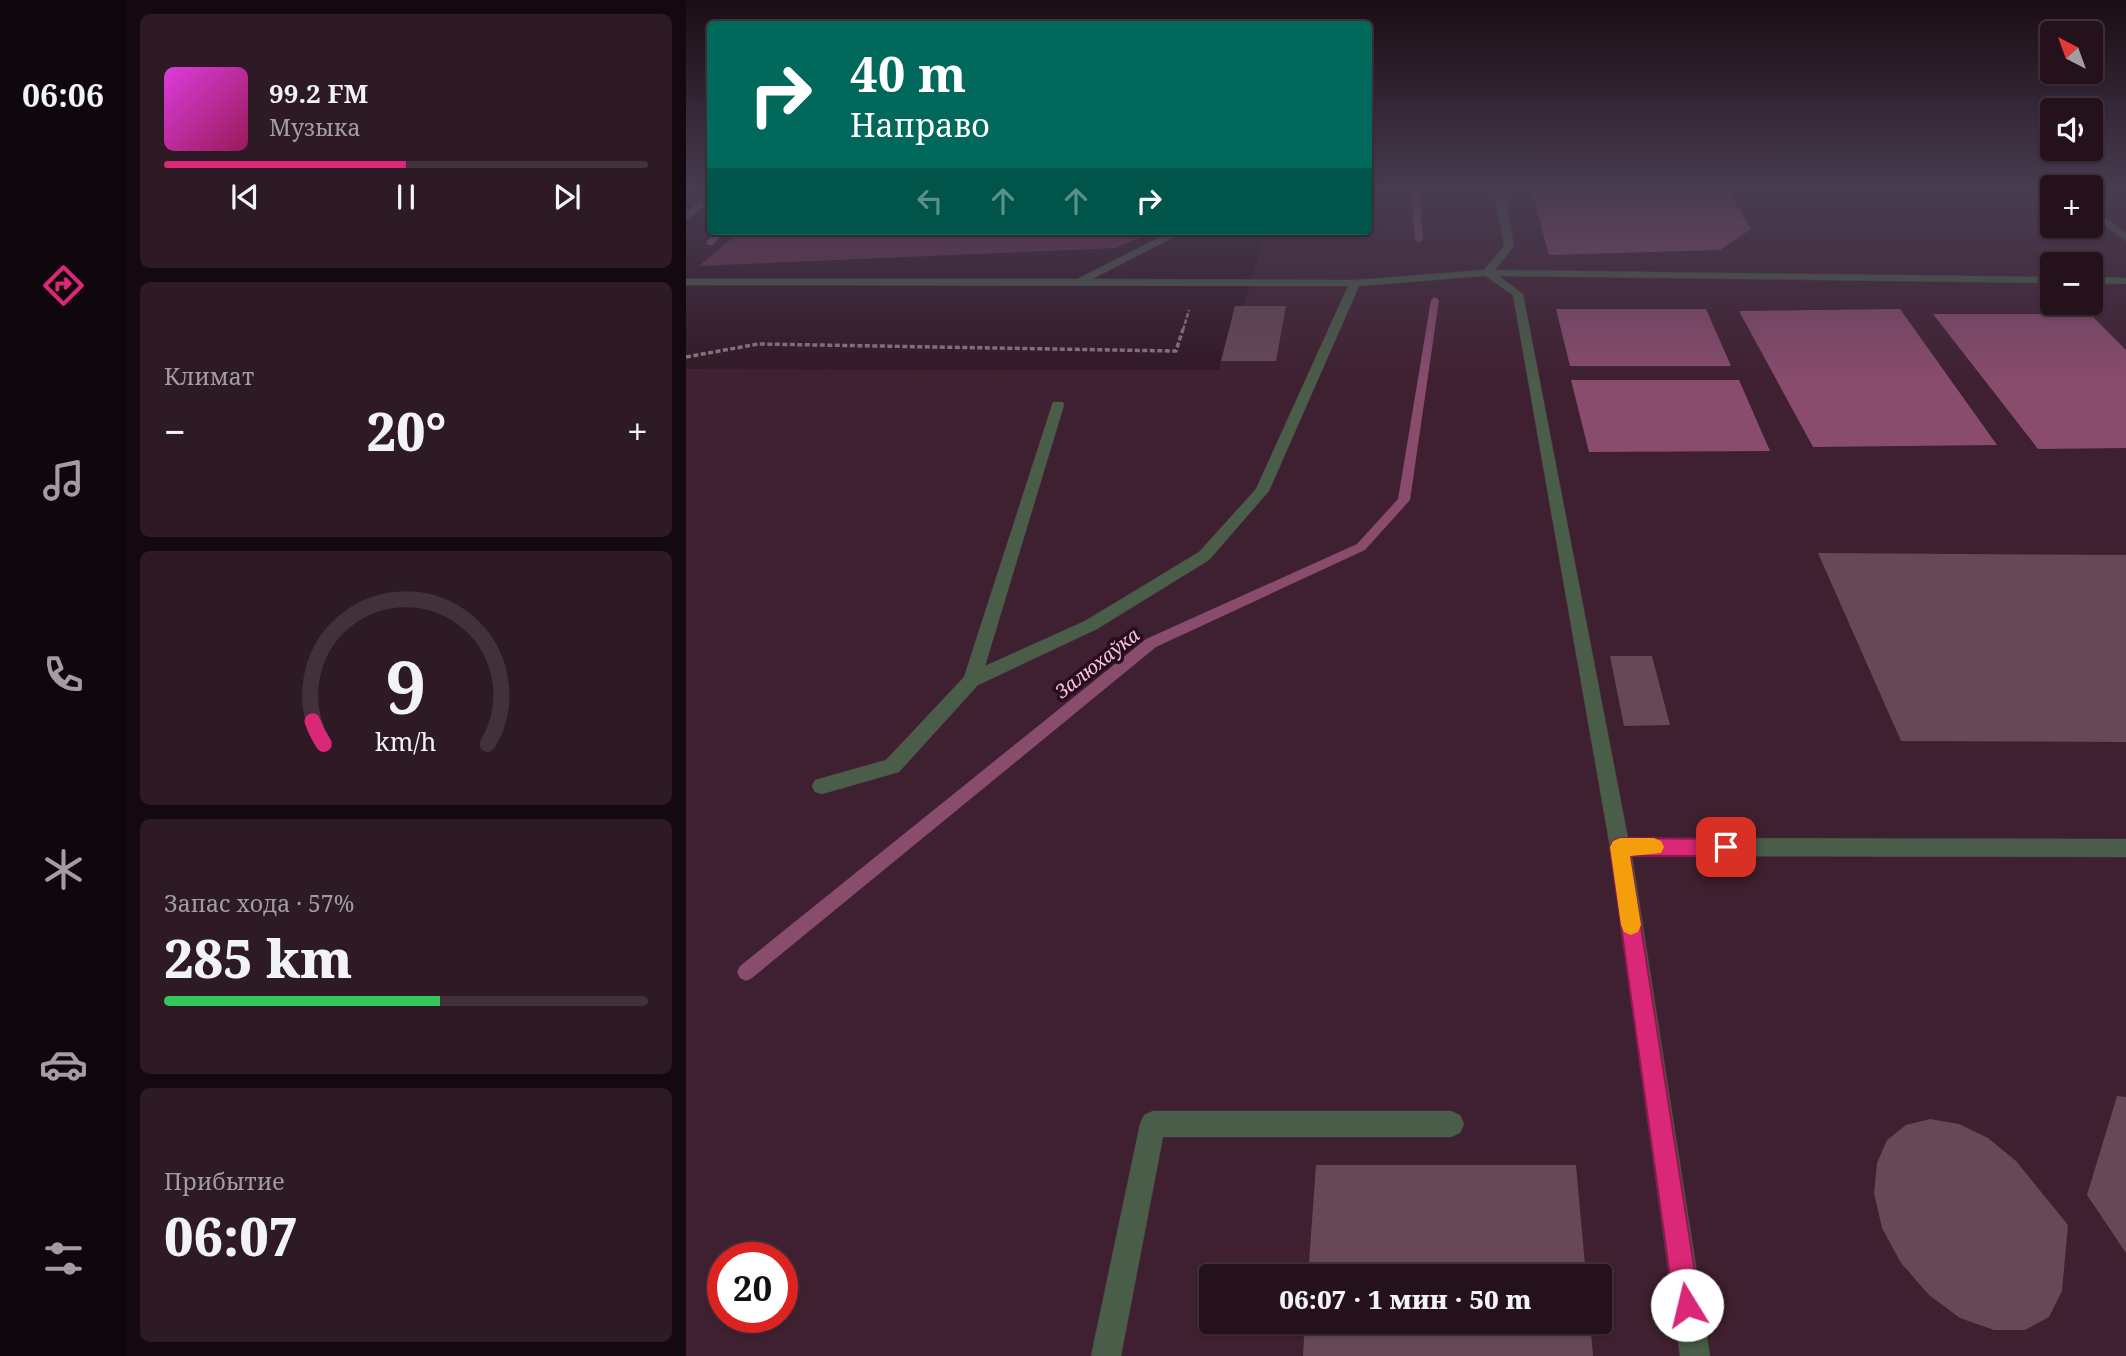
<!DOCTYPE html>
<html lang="ru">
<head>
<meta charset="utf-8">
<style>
	:root { --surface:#25111c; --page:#2d1a25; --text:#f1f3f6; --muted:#a39da3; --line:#42313b; --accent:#db2777 }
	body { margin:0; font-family:"Noto Serif",serif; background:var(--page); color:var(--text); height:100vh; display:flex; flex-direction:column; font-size:26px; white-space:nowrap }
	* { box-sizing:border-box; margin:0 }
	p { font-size:23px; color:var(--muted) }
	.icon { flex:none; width:38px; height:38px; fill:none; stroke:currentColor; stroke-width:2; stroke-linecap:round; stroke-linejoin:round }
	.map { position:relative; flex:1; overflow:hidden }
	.side { display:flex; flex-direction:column; gap:14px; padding:14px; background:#14090f; width:560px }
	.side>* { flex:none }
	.banner { position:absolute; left:21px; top:21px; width:665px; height:214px; border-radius:7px; box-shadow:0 2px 5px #0004,0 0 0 2px var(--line); background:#00695c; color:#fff; overflow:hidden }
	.needle { width:46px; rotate:319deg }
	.buttons { position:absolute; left:1354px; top:21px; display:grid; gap:14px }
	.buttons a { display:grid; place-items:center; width:63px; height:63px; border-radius:7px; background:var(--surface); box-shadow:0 2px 5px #0004,0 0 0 2px var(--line); font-size:35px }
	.speed { position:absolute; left:21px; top:1242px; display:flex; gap:14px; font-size:35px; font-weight:700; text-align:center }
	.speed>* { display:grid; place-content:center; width:91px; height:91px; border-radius:50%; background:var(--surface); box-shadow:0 2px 5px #0004,0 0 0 2px var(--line); line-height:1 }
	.speed .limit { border:10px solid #d22; background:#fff; color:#111 }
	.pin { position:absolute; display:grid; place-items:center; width:60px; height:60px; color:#fff; margin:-30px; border-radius:14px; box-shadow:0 4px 10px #0006 }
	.me { position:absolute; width:77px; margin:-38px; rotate:351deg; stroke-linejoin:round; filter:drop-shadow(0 0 5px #0008) }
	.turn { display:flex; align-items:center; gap:24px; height:147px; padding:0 28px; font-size:32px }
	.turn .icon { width:91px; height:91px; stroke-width:2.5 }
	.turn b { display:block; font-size:49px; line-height:60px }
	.lanes { display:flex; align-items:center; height:66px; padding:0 28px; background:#0003; justify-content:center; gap:35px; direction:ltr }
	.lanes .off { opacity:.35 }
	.big { font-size:52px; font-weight:800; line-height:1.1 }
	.side .widget { flex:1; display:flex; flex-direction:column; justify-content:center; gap:10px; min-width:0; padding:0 24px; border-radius:10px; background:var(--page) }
	.side .dial { align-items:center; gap:0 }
	.dial svg { height:182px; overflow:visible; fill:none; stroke:var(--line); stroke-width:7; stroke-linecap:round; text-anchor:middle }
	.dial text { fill:var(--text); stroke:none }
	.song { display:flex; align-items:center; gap:21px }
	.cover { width:84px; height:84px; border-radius:10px; background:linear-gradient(135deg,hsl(300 70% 55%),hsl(330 70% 35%)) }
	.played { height:7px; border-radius:4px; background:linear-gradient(90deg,var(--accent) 50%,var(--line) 50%) }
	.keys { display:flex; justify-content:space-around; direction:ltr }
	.heat { display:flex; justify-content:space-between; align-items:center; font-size:38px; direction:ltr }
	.charge { height:10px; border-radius:5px; background:linear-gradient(90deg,#34c759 57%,var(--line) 0) }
	.trip { position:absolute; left:513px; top:1264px; width:413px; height:70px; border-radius:7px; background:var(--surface); box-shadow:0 2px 5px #0004,0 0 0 2px var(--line); font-weight:800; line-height:70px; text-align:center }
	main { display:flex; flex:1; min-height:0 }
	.tabs { display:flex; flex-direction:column; width:126px; justify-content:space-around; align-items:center; background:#0f070b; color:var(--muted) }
	.tabs .icon { width:49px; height:49px }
	.tabs .current { color:var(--accent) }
	.tabs b { font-size:32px; color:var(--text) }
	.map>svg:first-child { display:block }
	.built { fill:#3f2030; fill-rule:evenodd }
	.forest { fill:#6b3151 }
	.water { fill:#894c6d }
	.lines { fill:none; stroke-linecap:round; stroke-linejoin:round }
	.stream { fill:#894c6d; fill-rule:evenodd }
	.building { fill:#664857 }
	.service-casing { stroke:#4e3542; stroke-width:1 }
	.tertiary-casing { stroke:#4e3542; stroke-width:1 }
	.path-far1 { stroke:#8e7883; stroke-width:2.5; stroke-dasharray:4.5 2; stroke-linecap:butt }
	.path { stroke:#8e7883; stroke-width:3.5; stroke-dasharray:5 2.5; stroke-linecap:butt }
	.service { fill:#495d48; fill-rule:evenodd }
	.tertiary { fill:#495d48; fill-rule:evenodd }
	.route { fill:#db2777; stroke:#8e194d; stroke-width:2 }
	.slow { fill:#f59e0b }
	.labels { text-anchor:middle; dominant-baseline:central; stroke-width:7; stroke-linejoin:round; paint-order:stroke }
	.water-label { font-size:19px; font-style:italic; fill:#fbc3de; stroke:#270e1c }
</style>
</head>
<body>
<main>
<nav class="tabs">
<b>06:06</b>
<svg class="icon current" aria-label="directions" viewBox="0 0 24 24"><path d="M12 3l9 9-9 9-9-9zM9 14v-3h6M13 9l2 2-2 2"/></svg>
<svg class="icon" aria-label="music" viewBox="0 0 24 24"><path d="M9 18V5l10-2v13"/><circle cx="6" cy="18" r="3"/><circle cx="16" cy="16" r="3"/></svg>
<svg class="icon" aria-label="phone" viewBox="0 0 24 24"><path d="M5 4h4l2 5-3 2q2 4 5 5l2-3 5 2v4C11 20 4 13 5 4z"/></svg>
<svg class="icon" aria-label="climate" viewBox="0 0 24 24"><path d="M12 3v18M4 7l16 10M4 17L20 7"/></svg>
<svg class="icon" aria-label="car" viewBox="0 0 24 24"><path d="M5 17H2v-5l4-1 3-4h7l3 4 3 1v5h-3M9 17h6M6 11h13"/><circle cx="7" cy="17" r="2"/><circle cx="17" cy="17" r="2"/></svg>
<svg class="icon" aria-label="filters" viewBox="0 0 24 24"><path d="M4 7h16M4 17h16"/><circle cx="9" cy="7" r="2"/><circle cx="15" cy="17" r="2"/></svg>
</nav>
<section class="side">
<div class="widget">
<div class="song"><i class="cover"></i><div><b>99.2 FM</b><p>Музыка</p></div></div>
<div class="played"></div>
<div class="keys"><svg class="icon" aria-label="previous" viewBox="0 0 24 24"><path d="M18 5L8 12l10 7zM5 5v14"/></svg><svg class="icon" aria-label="pause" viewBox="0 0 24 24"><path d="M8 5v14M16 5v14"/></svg><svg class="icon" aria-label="next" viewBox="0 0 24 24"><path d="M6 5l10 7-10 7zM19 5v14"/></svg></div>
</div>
<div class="widget"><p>Климат</p>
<div class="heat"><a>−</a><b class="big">20°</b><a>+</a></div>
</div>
<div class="widget dial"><svg viewBox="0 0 100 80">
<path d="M14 69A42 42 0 1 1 86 69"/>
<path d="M14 69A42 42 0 0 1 9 59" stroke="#db2777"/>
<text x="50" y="56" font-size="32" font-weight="700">9</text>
<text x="50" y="72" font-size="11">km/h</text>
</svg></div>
<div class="widget"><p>Запас хода · 57%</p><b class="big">285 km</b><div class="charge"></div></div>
<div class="widget"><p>Прибытие</p><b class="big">06:07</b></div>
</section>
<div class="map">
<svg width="1440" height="1356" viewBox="0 0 1440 1356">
	<rect width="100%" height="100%" fill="#311725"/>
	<path class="built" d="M 683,191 L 1367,191 L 1367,226 L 1405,226 L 1405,191 L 1440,191 L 1440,1356 L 0,1356 L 0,369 L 533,370 L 549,306 L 558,305 L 580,231 L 682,231 ZM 1367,264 L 1405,264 L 1405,303 L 1367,303 ZM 37,1258 L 96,1258 L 96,1318 L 37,1318 ZM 525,1276 L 914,1276 L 914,1321 L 525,1321 Z"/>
	<path class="forest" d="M 54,231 L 470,231 L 429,248 L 13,266 Z"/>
	<path class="water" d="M 846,191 L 1043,191 L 1065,229 L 1034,250 L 863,255 Z
		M 870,309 L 1020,309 L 1045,366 L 884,366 Z
		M 1214,309 L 1311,445 L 1127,447 L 1053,311 Z
		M 1247,314 L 1404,314 L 1440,350 L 1440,448 L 1352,449 Z
		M 885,380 L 1053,380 L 1084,451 L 903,452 Z"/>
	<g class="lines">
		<path class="stream" d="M 725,191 L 733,191 L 737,240 L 733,242 L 729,240 Z
			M 31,231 L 39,231 L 27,245 L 21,245 L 21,241 Z
			M 749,297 L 753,300 L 724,500 L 679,550 L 470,647 L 66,978 L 60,981 L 54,978 L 51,972 L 54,966 L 460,639 L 671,544 L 712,499 L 745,300 Z"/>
	</g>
	<path class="building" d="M 549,306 L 600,306 L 590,361 L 535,361 Z
		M 1132,553 L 1440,555 L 1440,742 L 1215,741 Z
		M 924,656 L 966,656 L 984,725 L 938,726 Z
		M 1431,1096 L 1440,1097 L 1440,1253 L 1401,1195 Z
		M 1244,1119 L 1273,1124 L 1302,1138 L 1330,1161 L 1382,1225 L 1376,1291 L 1363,1317 L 1339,1330 L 1308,1330 L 1274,1318 L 1243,1295 L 1215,1263 L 1196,1228 L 1188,1193 L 1191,1163 L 1201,1140 L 1220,1125 Z
		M 630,1165 L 890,1165 L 900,1276 L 622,1276 Z
		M 619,1321 L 904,1321 L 907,1356 L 617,1356 Z"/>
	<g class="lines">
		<defs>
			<path id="service" d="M 808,191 L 818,191 L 828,246 L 809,270 L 1367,277 L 1367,283 L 813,276 L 837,294 L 942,838 L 1440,839 L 1440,857 L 946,856 L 1024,1356 L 994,1356 L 924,847 L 827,295 L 799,276 L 673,286 L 583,491 L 523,560 L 411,629 L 292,685 L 213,772 L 136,794 L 129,792 L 126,786 L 129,780 L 200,760 L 278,677 L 367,402 L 377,402 L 378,405 L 299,666 L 399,621 L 513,552 L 570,489 L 662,286 L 0,285 L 0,279 L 391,279 L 487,231 L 500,231 L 406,279 L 669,280 L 798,270 L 818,246 Z
				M 1405,207 L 1440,233 L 1440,241 L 1405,215 Z
				M 1405,277 L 1440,278 L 1440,284 L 1405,283 Z
				M 467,1111 L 765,1111 L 774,1115 L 778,1124 L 774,1133 L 765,1137 L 477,1137 L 435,1356 L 405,1356 L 454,1124 L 458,1115 Z"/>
			<path id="tertiary" d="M 24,195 L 24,202 L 0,220 L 0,212 Z"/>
		</defs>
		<use href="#service" class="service-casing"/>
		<use href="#tertiary" class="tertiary-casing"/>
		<path class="path-far1" d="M 497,330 L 503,310"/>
		<path class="path" d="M 0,357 L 72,344 L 490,351 L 497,329"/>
		<use href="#service" class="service"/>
		<use href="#tertiary" class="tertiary"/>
	</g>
	<linearGradient id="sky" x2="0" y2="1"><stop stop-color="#1b0d14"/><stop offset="0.5" stop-color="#483c51"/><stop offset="1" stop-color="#483c51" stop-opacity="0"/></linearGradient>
	<rect width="1440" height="381" fill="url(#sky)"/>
	<path class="route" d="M 934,838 L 1040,839 L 1047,841 L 1049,847 L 1047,853 L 1040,856 L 944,856 L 1014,1305 L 1010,1314 L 1001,1318 L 992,1314 L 988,1305 L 924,847 L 927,841 Z"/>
	<path class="slow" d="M 934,838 L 968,838 L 975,841 L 978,847 L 975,853 L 944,856 L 955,925 L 952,932 L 945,935 L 938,932 L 935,925 L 924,847 L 927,841 Z"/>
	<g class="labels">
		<g class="water-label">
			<text transform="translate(411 663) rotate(-38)">Залюхаўка</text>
		</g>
	</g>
</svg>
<div class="buttons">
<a><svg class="needle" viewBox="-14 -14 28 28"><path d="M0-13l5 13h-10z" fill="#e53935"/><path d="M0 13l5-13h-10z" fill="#a39da3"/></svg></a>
<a><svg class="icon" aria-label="sound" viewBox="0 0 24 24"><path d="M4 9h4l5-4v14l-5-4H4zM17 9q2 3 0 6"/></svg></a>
<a>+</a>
<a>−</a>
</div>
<div class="speed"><div class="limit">20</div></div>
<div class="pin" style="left:1040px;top:847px;background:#d93025"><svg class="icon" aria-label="arrive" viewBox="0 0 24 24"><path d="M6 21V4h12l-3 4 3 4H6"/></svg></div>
<svg class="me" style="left:1001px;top:1305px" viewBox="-20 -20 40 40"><circle r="19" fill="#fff"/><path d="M0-13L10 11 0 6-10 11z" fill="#db2777"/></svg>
<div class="trip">06:07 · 1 мин · 50 m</div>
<div class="banner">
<div class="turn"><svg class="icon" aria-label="right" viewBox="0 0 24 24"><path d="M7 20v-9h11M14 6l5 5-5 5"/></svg><div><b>40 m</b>Направо</div></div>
<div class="lanes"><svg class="icon off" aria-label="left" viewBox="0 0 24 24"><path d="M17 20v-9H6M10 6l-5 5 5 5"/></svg><svg class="icon off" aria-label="ahead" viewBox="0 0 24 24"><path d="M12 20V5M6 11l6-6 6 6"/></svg><svg class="icon off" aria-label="ahead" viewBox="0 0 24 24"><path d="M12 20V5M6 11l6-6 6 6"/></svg><svg class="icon" aria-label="right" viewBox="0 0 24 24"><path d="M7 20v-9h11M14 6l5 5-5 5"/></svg></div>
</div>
</div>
</main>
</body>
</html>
